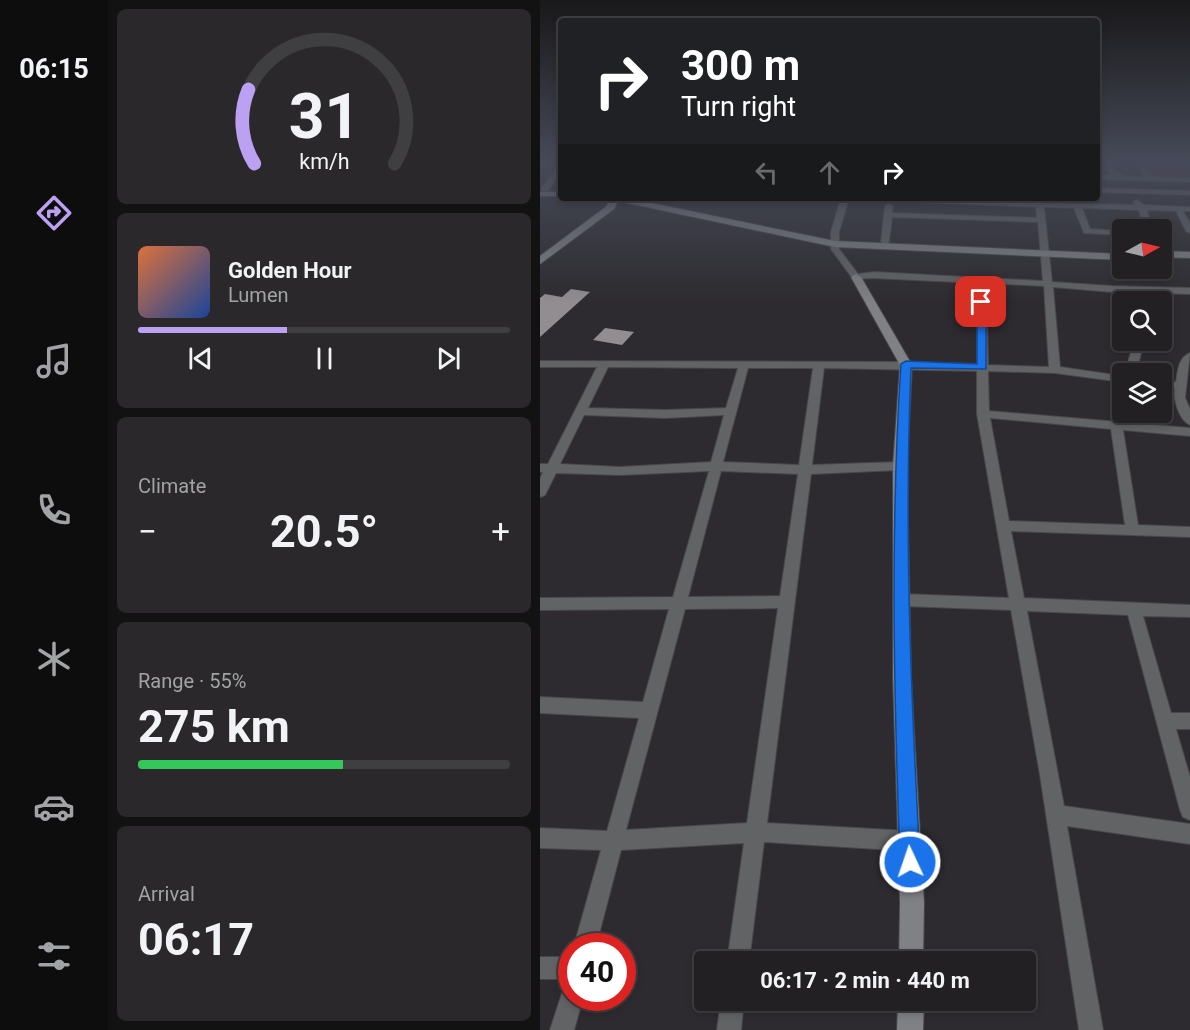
<!DOCTYPE html>
<html lang="en">
<head>
<meta charset="utf-8">
<style>
	:root { --surface:#222023; --page:#2a282b; --text:#f1f3f6; --muted:#a2a3a6; --line:#3f3e41; --accent:#bca0f2 }
	body { margin:0; font-family:Roboto,sans-serif; background:var(--page); color:var(--text); height:100vh; display:flex; flex-direction:column; font-size:22px; white-space:nowrap }
	* { box-sizing:border-box; margin:0 }
	p { font-size:20px; color:var(--muted) }
	.icon { flex:none; width:33px; height:33px; fill:none; stroke:currentColor; stroke-width:2; stroke-linecap:round; stroke-linejoin:round }
	.map { position:relative; flex:1; overflow:hidden }
	.panel { display:flex; flex-direction:column; gap:9px; padding:9px; background:#131213; width:432px }
	.panel>* { flex:none }
	.banner { position:absolute; left:18px; top:18px; width:542px; height:183px; border-radius:6px; box-shadow:0 3px 9px #0003,0 0 0 2px var(--line); background:#202124; color:#fff; overflow:hidden }
	.needle { width:39px; rotate:82deg }
	.buttons { position:absolute; left:572px; top:219px; display:grid; gap:12px }
	.buttons a { display:grid; place-items:center; width:60px; height:60px; border-radius:6px; background:var(--surface); box-shadow:0 3px 9px #0003,0 0 0 2px var(--line); font-size:30px }
	.speed { position:absolute; left:18px; top:933px; display:flex; gap:12px; font-size:30px; font-weight:700; text-align:center }
	.speed>* { display:grid; place-content:center; width:78px; height:78px; border-radius:50%; background:var(--surface); box-shadow:0 3px 9px #0003,0 0 0 2px var(--line); line-height:1 }
	.speed .limit { border:9px solid #d22; background:#fff; color:#111 }
	.pin { position:absolute; display:grid; place-items:center; width:51px; height:51px; color:#fff; margin:-26px; border-radius:12px; box-shadow:0 3px 9px #0006 }
	.me { position:absolute; width:66px; margin:-33px; rotate:357deg; stroke-linejoin:round; filter:drop-shadow(0 0 4px #0008) }
	.turn { display:flex; align-items:center; gap:21px; height:126px; padding:0 24px; font-size:27px }
	.turn .icon { width:78px; height:78px; stroke-width:2.5 }
	.turn b { display:block; font-size:42px; line-height:51px }
	.lanes { display:flex; align-items:center; height:57px; padding:0 24px; background:#0003; justify-content:center; gap:30px; direction:ltr }
	.lanes .off { opacity:.35 }
	.big { font-size:45px; font-weight:700; line-height:1.1 }
	.panel .tile { flex:1; display:flex; flex-direction:column; justify-content:center; gap:9px; min-width:0; padding:0 21px; border-radius:9px; background:var(--page) }
	.panel .dial { align-items:center; gap:0 }
	.dial svg { height:156px; overflow:visible; fill:none; stroke:var(--line); stroke-width:7; stroke-linecap:round; text-anchor:middle }
	.dial text { fill:var(--text); stroke:none }
	.song { display:flex; align-items:center; gap:18px }
	.cover { width:72px; height:72px; border-radius:9px; background:linear-gradient(135deg,hsl(20 70% 55%),hsl(220 70% 35%)) }
	.played { height:6px; border-radius:3px; background:linear-gradient(90deg,var(--accent) 40%,var(--line) 40%) }
	.keys { display:flex; justify-content:space-around; direction:ltr }
	.heat { display:flex; justify-content:space-between; align-items:center; font-size:33px; direction:ltr }
	.charge { height:9px; border-radius:4px; background:linear-gradient(90deg,#34c759 55%,var(--line) 0) }
	.trip { position:absolute; left:154px; top:951px; width:342px; height:60px; border-radius:6px; background:var(--surface); box-shadow:0 3px 9px #0003,0 0 0 2px var(--line); font-weight:700; line-height:60px; text-align:center }
	main { display:flex; flex:1; min-height:0 }
	.tabs { display:flex; flex-direction:column; width:108px; justify-content:space-around; align-items:center; background:#0e0d0e; color:var(--muted) }
	.tabs .icon { width:42px; height:42px }
	.tabs .selected { color:var(--accent) }
	.tabs b { font-size:27px; color:var(--text) }
	.map>svg:first-child { display:block }
	.green { fill:#603035 }
	.building { fill:#928d90 }
	.lines { fill:none; stroke-linecap:round; stroke-linejoin:round }
	.street-casing { stroke:#49474b; stroke-width:2 }
	.secondary-casing { stroke:#49474b; stroke-width:2 }
	.street { fill:#626365; fill-rule:evenodd }
	.secondary { fill:#808184; fill-rule:evenodd }
	.route { fill:#1a73e8; stroke:#114b97; stroke-width:1.5 }
</style>
</head>
<body>
<main>
<nav class="tabs">
<b>06:15</b>
<svg class="icon selected" aria-label="directions" viewBox="0 0 24 24"><path d="M12 3l9 9-9 9-9-9zM9 14v-3h6M13 9l2 2-2 2"/></svg>
<svg class="icon" aria-label="music" viewBox="0 0 24 24"><path d="M9 18V5l10-2v13"/><circle cx="6" cy="18" r="3"/><circle cx="16" cy="16" r="3"/></svg>
<svg class="icon" aria-label="phone" viewBox="0 0 24 24"><path d="M5 4h4l2 5-3 2q2 4 5 5l2-3 5 2v4C11 20 4 13 5 4z"/></svg>
<svg class="icon" aria-label="climate" viewBox="0 0 24 24"><path d="M12 3v18M4 7l16 10M4 17L20 7"/></svg>
<svg class="icon" aria-label="car" viewBox="0 0 24 24"><path d="M5 17H2v-5l4-1 3-4h7l3 4 3 1v5h-3M9 17h6M6 11h13"/><circle cx="7" cy="17" r="2"/><circle cx="17" cy="17" r="2"/></svg>
<svg class="icon" aria-label="filters" viewBox="0 0 24 24"><path d="M4 7h16M4 17h16"/><circle cx="9" cy="7" r="2"/><circle cx="15" cy="17" r="2"/></svg>
</nav>
<section class="panel">
<div class="tile dial"><svg viewBox="0 0 100 80">
<path d="M14 69A42 42 0 1 1 86 69"/>
<path d="M14 69A42 42 0 0 1 11 31" stroke="#bca0f2"/>
<text x="50" y="56" font-size="32" font-weight="700">31</text>
<text x="50" y="72" font-size="11">km/h</text>
</svg></div>
<div class="tile">
<div class="song"><i class="cover"></i><div><b>Golden Hour</b><p>Lumen</p></div></div>
<div class="played"></div>
<div class="keys"><svg class="icon" aria-label="previous" viewBox="0 0 24 24"><path d="M18 5L8 12l10 7zM5 5v14"/></svg><svg class="icon" aria-label="pause" viewBox="0 0 24 24"><path d="M8 5v14M16 5v14"/></svg><svg class="icon" aria-label="next" viewBox="0 0 24 24"><path d="M6 5l10 7-10 7zM19 5v14"/></svg></div>
</div>
<div class="tile"><p>Climate</p>
<div class="heat"><a>−</a><b class="big">20.5°</b><a>+</a></div>
</div>
<div class="tile"><p>Range · 55%</p><b class="big">275 km</b><div class="charge"></div></div>
<div class="tile"><p>Arrival</p><b class="big">06:17</b></div>
</section>
<div class="map">
<svg width="650" height="1030" viewBox="0 0 650 1030">
	<rect width="100%" height="100%" fill="#2d2b2f"/>
	<path class="green" d="M 601,160 L 649,160 L 650,177 L 613,177 Z"/>
	<path class="building" d="M 31,289 L 50,292 L 0,337 L 0,298 L 5,294 L 22,297 Z
		M 65,328 L 94,332 L 82,345 L 53,340 Z"/>
	<g class="lines">
		<defs>
			<path id="street" d="M 563,160 L 569,160 C 580,181 584,176 606,177 L 593,160 L 599,160 L 614,177 L 650,178 L 650,182 L 556,179 L 556,175 L 571,175 Z
				M 21,165 L 21,172 L 8,191 L 2,191 L 2,187 Z
				M 556,188 L 650,191 L 650,195 L 556,192 Z
				M 301,198 L 309,198 L 299,232 L 299,249 L 318,274 L 334,272 L 503,281 L 498,222 L 352,217 L 349,242 L 345,244 L 341,242 L 345,206 L 349,204 L 353,206 L 352,213 L 497,218 L 496,207 L 328,200 L 324,198 L 403,198 L 402,200 L 496,202 L 495,198 L 503,198 L 503,203 L 596,205 L 593,202 L 597,200 L 604,205 L 650,207 L 650,211 L 643,211 L 650,223 L 650,233 L 646,231 L 636,211 L 607,210 L 613,230 L 605,230 L 599,210 L 542,208 L 550,229 L 582,231 L 582,235 L 544,233 L 534,208 L 504,207 L 512,282 L 572,286 L 650,288 L 650,294 L 572,292 L 513,287 L 520,367 L 582,376 L 582,382 L 515,373 L 448,371 L 449,411 L 650,428 L 650,436 L 583,430 L 598,525 L 650,527 L 650,537 L 471,531 L 484,598 L 650,605 L 650,617 L 603,616 L 631,713 L 650,713 L 650,729 L 636,729 L 650,777 L 650,820 L 643,817 L 640,810 L 588,615 L 487,611 L 524,806 L 650,824 L 650,844 L 527,826 L 563,1030 L 539,1030 L 500,775 L 471,610 L 362,606 L 357,604 L 354,600 L 357,596 L 362,594 L 469,598 L 437,414 L 437,371 L 284,368 L 272,465 L 360,462 L 366,466 L 360,470 L 271,474 L 227,823 L 369,831 L 376,834 L 379,841 L 376,848 L 369,851 L 224,842 L 209,962 L 187,962 L 204,843 L 81,850 L 56,946 L 34,946 L 61,850 L 0,848 L 0,828 L 67,831 L 99,718 L 0,713 L 0,697 L 103,702 L 129,609 L 0,610 L 0,598 L 133,597 L 169,471 L 80,475 L 16,473 L 5,495 L 0,497 L 0,479 L 3,472 L 0,472 L 0,464 L 8,464 L 57,367 L 0,367 L 0,361 L 366,362 L 437,364 L 437,283 L 334,278 L 313,279 L 291,249 L 291,232 ZM 446,283 L 504,286 L 509,367 L 448,365 ZM 68,367 L 198,368 L 186,408 L 126,410 L 48,408 ZM 208,368 L 273,368 L 259,465 L 183,462 ZM 44,415 L 126,418 L 184,415 L 171,462 L 80,467 L 20,464 ZM 450,418 L 571,429 L 585,525 L 469,521 ZM 181,471 L 258,474 L 240,596 L 148,597 ZM 238,608 L 207,823 L 86,830 L 145,609 Z
				M 594,340 L 604,340 L 596,374 L 585,374 Z
				M 650,353 L 645,398 L 650,409 L 650,425 C 639,420 633,400 635,389 L 621,387 L 621,381 L 636,382 C 638,371 638,358 650,353 Z
				M 0,957 L 32,957 L 32,979 L 0,979 Z
				M 32,984 L 32,998 L 43,998 L 34,1030 L 10,1030 L 24,987 Z
				M 181,1000 L 204,1000 L 201,1030 L 177,1030 Z"/>
			<path id="secondary" d="M 0,192 L 21,192 L 21,196 L 0,196 Z
				M 47,198 L 87,198 L 295,241 L 582,254 L 582,260 L 295,247 L 78,201 L 74,209 L 0,264 L 0,256 L 67,206 L 69,201 L 62,202 Z
				M 621,251 L 650,252 L 650,258 L 621,257 Z
				M 316,274 L 321,277 L 372,365 L 367,466 L 371,678 L 384,903 L 383,962 L 359,962 L 360,903 L 353,678 L 353,466 L 360,365 L 311,277 Z
				M 358,1000 L 384,1000 L 383,1030 L 357,1030 Z"/>
		</defs>
		<use href="#street" class="street-casing"/>
		<use href="#secondary" class="secondary-casing"/>
		<use href="#street" class="street"/>
		<use href="#secondary" class="secondary"/>
	</g>
	<linearGradient id="sky" x2="0" y2="1"><stop stop-color="#19181a"/><stop offset="0.53" stop-color="#464a58"/><stop offset="1" stop-color="#464a58" stop-opacity="0"/></linearGradient>
	<rect width="650" height="304" fill="url(#sky)"/>
	<path class="route" d="M 441,299 L 446,302 L 446,369 L 371,368 C 364,533 371,697 380,862 L 377,869 L 370,872 L 363,869 L 360,862 C 354,696 350,530 361,364 L 366,361 L 437,364 L 437,302 Z"/>
</svg>
<div class="buttons">
<a><svg class="needle" viewBox="-14 -14 28 28"><path d="M0-13l5 13h-10z" fill="#e53935"/><path d="M0 13l5-13h-10z" fill="#a2a3a6"/></svg></a>
<a><svg class="icon" aria-label="search" viewBox="0 0 24 24"><circle cx="10" cy="10" r="6"/><path d="M15 15l6 6"/></svg></a>
<a><svg class="icon" aria-label="layers" viewBox="0 0 24 24"><path d="M12 4l9 5-9 5-9-5zM3 14l9 5 9-5"/></svg></a>
</div>
<div class="speed"><div class="limit">40</div></div>
<div class="pin" style="left:441px;top:302px;background:#d93025"><svg class="icon" aria-label="arrive" viewBox="0 0 24 24"><path d="M6 21V4h12l-3 4 3 4H6"/></svg></div>
<svg class="me" style="left:370px;top:862px" viewBox="-20 -20 40 40"><circle r="17" fill="#1a73e8" stroke="#fff" stroke-width="3"/><path d="M0-11L8 9 0 5-8 9z" fill="#fff"/></svg>
<div class="trip">06:17 · 2 min · 440 m</div>
<div class="banner">
<div class="turn"><svg class="icon" aria-label="right" viewBox="0 0 24 24"><path d="M7 20v-9h11M14 6l5 5-5 5"/></svg><div><b>300 m</b>Turn right</div></div>
<div class="lanes"><svg class="icon off" aria-label="left" viewBox="0 0 24 24"><path d="M17 20v-9H6M10 6l-5 5 5 5"/></svg><svg class="icon off" aria-label="ahead" viewBox="0 0 24 24"><path d="M12 20V5M6 11l6-6 6 6"/></svg><svg class="icon" aria-label="right" viewBox="0 0 24 24"><path d="M7 20v-9h11M14 6l5 5-5 5"/></svg></div>
</div>
</div>
</main>
</body>
</html>
